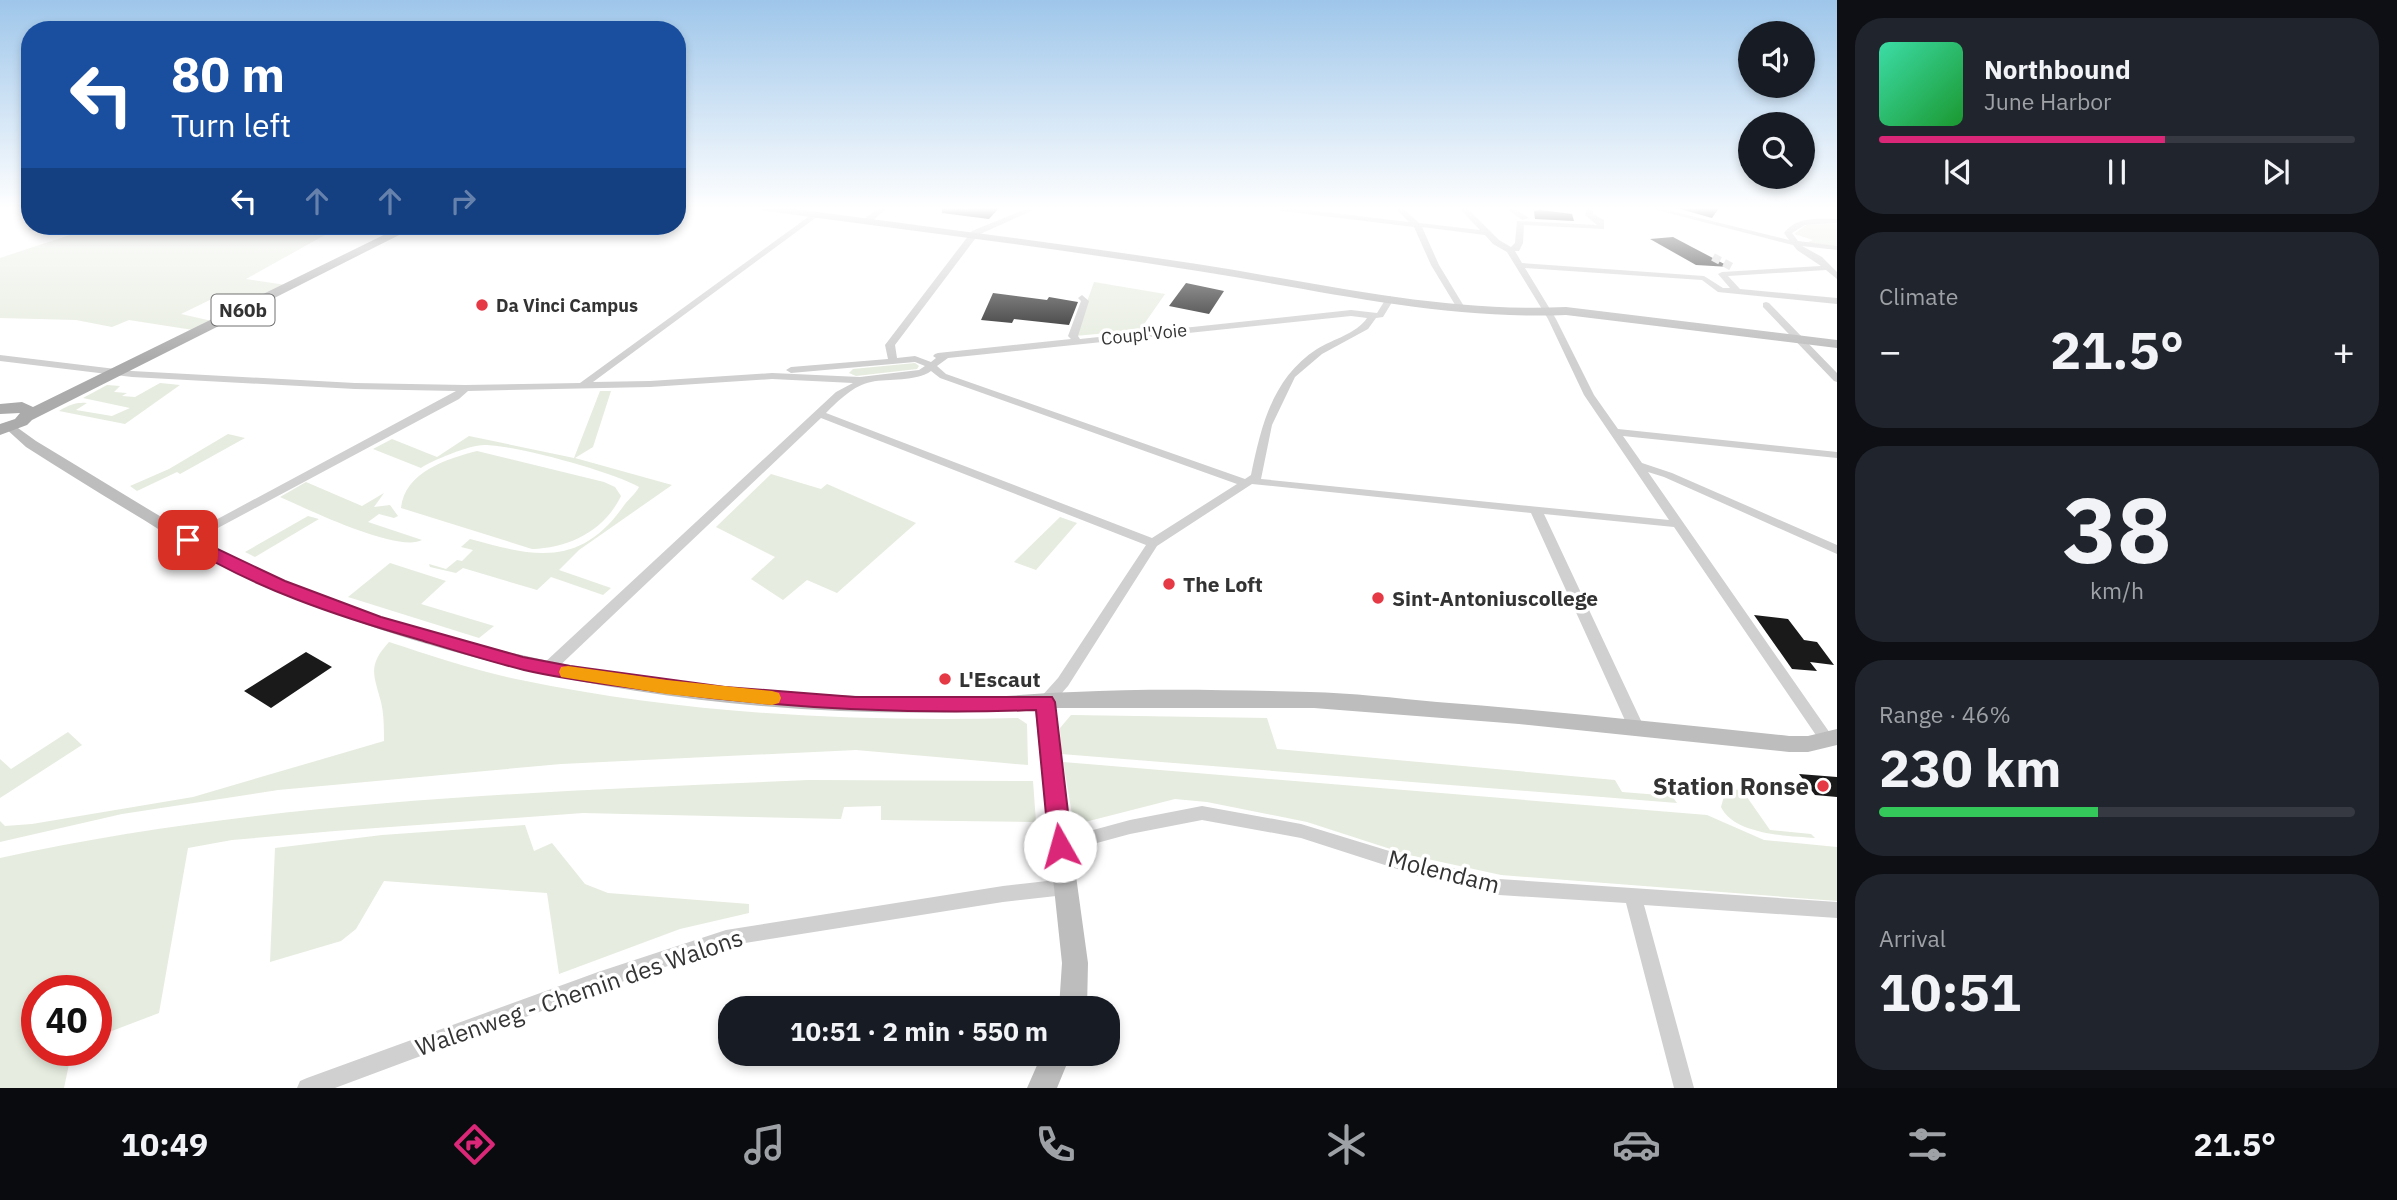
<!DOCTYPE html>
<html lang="en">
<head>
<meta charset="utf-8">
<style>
	:root { --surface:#171b24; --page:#20242c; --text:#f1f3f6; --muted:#9ea1a6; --line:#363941; --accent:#db2777 }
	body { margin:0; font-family:"IBM Plex Sans",sans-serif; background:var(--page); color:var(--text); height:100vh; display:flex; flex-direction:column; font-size:26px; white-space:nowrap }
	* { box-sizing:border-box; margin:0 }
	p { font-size:23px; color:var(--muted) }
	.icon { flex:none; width:38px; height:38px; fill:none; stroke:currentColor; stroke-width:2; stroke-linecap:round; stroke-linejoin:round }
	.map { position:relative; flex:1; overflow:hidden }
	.details { display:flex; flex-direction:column; gap:18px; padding:18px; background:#0d0f14; width:560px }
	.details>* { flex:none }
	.banner { position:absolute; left:21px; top:21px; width:665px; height:214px; border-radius:28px; box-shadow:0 4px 10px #0003; background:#1a4fa0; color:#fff; overflow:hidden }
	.controls { position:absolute; left:1738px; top:21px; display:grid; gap:14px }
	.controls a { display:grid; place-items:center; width:77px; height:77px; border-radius:50%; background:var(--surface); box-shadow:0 4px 10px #0003; font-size:35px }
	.speed { position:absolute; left:21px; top:975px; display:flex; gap:14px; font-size:35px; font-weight:700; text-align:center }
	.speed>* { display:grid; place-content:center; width:91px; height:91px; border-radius:50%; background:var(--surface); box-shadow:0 4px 10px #0003; line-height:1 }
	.speed .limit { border:10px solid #d22; background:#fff; color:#111 }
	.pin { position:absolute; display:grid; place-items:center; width:60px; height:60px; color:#fff; margin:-30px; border-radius:14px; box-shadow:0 4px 10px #0006 }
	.me { position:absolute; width:77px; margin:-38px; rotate:353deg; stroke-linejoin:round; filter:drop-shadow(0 0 5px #0008) }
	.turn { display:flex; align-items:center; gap:24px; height:147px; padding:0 35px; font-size:32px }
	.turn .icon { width:91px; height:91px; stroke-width:2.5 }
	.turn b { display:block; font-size:49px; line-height:60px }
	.lanes { display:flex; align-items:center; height:66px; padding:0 35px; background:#0003; justify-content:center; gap:35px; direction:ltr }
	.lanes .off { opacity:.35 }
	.big { font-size:52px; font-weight:800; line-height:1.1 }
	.details .card { flex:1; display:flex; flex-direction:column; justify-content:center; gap:10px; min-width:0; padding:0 24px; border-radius:28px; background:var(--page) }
	.details .dial { align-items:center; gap:0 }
	.dial b { font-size:91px; line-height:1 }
	.song { display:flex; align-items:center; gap:21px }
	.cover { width:84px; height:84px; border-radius:10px; background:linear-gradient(135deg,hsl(160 70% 55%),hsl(130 70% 35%)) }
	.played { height:7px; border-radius:4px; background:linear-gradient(90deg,var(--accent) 60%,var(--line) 60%) }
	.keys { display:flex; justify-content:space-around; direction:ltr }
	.heat { display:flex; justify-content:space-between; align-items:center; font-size:38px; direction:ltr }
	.charge { height:10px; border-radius:5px; background:linear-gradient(90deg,#34c759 46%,var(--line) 0) }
	.trip { position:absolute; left:718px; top:996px; width:402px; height:70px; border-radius:28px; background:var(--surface); box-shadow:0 4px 10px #0003; font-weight:800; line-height:70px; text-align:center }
	.menu { display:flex; height:112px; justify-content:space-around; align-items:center; background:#090b0e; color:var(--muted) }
	.menu .icon { width:49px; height:49px }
	.menu .on { color:var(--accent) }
	.menu b { font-size:32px; color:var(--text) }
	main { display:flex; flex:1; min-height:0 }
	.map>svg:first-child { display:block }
	.green { fill:#e6ecdf }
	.building { fill:#1a1a1a }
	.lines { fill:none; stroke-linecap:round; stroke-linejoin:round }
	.street-tunnel { stroke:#d6d6d6; stroke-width:8; stroke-dasharray:8 4.5; stroke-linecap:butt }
	.street { fill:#d0d0d0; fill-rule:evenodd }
	.secondary { fill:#bdbdbd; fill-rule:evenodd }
	.primary { fill:#ababab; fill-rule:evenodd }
	.route { fill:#db2777; stroke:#8e194d; stroke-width:2 }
	.slow { fill:#f59e0b }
	.poi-dot { fill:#e63946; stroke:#fff; stroke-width:2.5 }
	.labels { text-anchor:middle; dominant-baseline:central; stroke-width:7; stroke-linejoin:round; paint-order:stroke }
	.far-poi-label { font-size:18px; font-weight:bold; fill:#333; stroke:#fff; text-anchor:start }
	.far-street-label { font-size:18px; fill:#333; stroke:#fff }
	.shield { fill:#fff; stroke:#707070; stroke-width:2 }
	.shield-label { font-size:19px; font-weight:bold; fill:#333 }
	.poi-label { font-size:21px; font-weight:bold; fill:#333; stroke:#fff; text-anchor:start }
	.near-poi-label { font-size:24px; font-weight:bold; fill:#333; stroke:#fff; text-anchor:end }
	.near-street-label { font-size:24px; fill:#333; stroke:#fff }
</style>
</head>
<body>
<main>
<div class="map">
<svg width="1837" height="1088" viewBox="0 0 1837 1088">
	<rect width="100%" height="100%" fill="#fff"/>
	<path class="green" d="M 1837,223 L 1837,247 L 1806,243 L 1813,240 L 1794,234 L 1806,225 Z
		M 97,226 L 341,226 L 246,279 L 286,285 L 254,301 L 218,296 L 181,314 L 212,321 L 193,330 L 129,320 L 112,327 L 76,320 L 0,318 L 0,258 Z
		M 1094,282 L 1165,294 L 1140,330 L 1075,336 Z
		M 915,363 L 919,366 L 917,369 L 856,376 L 849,373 L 853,369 Z
		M 160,383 L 180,385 L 125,424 L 59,411 C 69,405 76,402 87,403 L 76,410 L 112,416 L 130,408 L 83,398 L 107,385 L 120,386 L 114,392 L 127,393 L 122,396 L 135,397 Z
		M 600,391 L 611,391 L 593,447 L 575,458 L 672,485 L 579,550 L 559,570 L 611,588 L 603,595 L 551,577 L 537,590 L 463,568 L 456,573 L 430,567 L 429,564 L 446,569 L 457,560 L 462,561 L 473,550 L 461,547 L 470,539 C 535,557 581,568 625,504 C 630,498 636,493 639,487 C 612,472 516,445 484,445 C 469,445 431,461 421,468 L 373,449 L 392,439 L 437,457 L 469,436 L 574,458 Z
		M 228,434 L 245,438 L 180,474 L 177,472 L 137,491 L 130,486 L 169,469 Z
		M 477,451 L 604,482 L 615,487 L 621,496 C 604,531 569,548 532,549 L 401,508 C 405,472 446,459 477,451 Z
		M 771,474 L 821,489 L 827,484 L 916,523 L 837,593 L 807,580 L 783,600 L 751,579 L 775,557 L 716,527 Z
		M 306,482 L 362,506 L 384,493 L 374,507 L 390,505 L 398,516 L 394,518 L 379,514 L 368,522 L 422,540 C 398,553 307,509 280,497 Z
		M 308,516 L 319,519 L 255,557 L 245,552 Z
		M 1060,517 L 1077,523 L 1036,570 L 1014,562 Z
		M 390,563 L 446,581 L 421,604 L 494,626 L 479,638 L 348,597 Z
		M 389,642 C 432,656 476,671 521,680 C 683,714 853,722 1018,718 L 1027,724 L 1028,765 L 856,750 L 561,764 L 278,790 L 122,814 L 0,842 L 0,821 L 5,826 L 32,824 L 193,797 L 384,741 C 384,729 384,714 381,702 C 374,675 367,666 389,642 Z
		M 1071,715 L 1267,718 L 1277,749 L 1615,780 L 1622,792 L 1672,796 L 1677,803 L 1061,754 L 1060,728 Z
		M 68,732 L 82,745 L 0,798 L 0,759 L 11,769 Z
		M 1063,762 L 1707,815 L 1764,840 L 1837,847 L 1837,901 L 1501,875 L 1409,855 L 1307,822 L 1207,802 L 1175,799 L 1085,822 L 1072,814 Z
		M 809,780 L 1033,781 L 1036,822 L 881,820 L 881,806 L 844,807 L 841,819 L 583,813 L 335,831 L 232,840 L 188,848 L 159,1013 L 96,1037 L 96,990 L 37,990 L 37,1050 L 72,1050 L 64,1088 L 0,1088 L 0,858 C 265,800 538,792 809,780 Z
		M 1726,789 L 1742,790 L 1770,830 L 1811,834 L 1815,838 C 1789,836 1734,835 1721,807 Z
		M 525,825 L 534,851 L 552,843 L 585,884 L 608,893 L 749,904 L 749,913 L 680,929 L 559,974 L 547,893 L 384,881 L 356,929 L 341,941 L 270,962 L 275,848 L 382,835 Z"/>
	<path class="building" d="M 942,207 L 1000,207 L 989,219 L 942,213 Z
		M 1673,207 L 1710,207 L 1719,208 L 1712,218 Z
		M 1541,210 L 1572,214 L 1574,221 L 1535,219 L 1534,211 Z
		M 1673,237 L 1690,246 L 1730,267 L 1696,265 L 1650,239 Z
		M 1186,283 L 1224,291 L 1209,314 L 1169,306 Z
		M 993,293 L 1047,300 L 1049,297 L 1078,302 L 1069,325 L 1014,319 L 1012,323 L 981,320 Z
		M 1754,615 L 1788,619 L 1804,640 L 1817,642 L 1834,665 L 1810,662 L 1817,671 L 1792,669 Z
		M 306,652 L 332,667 L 271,708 L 244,691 Z
		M 1799,774 L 1837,777 L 1837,797 L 1815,795 Z"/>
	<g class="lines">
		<path class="street-tunnel" d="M 1713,257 L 1732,267"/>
		<path class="street" d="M 880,207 L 888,207 L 870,223 L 864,223 L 864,219 Z
			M 1031,207 L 1040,207 L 978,235 L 895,345 L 897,358 L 915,356 L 931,362 L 936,358 L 933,356 L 935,354 L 938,353 L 1071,339 L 1068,336 L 1081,301 L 1078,298 L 1082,295 L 1089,301 L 1078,336 L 1080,339 L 1351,310 L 1377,313 L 1387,297 L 1390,296 L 1394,299 L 1383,317 L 1376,318 L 1368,329 L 1322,354 L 1295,377 L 1272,425 L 1261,479 L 1669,520 L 1584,395 L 1548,319 L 1507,252 L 1493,244 L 1485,235 L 1422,227 L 1439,265 L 1465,308 L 1461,311 L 1457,308 L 1431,265 L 1414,227 L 1266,209 L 1262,207 L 1282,207 L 1409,222 L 1394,207 L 1402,207 L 1419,223 L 1480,230 L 1458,207 L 1466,207 L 1499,240 L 1511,247 L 1515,243 L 1517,221 L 1597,225 L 1585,215 L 1588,207 L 1594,207 L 1593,214 L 1604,220 L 1604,229 L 1524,225 L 1523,243 L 1519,251 L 1515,251 L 1522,263 L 1704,276 L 1723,288 L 1730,288 L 1718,274 L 1722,272 L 1821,266 L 1797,250 L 1793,245 L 1645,207 L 1655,207 L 1789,240 L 1784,233 C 1797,216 1818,219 1837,219 L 1837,223 L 1805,225 L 1792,233 L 1798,241 L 1837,246 L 1837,250 L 1802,246 L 1822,257 L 1837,272 L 1837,279 L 1826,270 L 1728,276 L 1740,289 L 1837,298 L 1837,304 L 1718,292 L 1702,280 L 1525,268 L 1556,319 L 1594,395 L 1618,429 L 1837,452 L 1837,458 L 1623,436 L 1642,463 L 1672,473 L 1837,545 L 1837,554 L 1664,477 L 1648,472 L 1832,736 L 1835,740 L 1832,744 L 1827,746 L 1822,744 L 1674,527 L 1544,514 L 1644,727 L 1641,731 L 1636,733 L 1631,731 L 1628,727 L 1531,513 L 1252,484 L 1157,546 L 1068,686 C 1060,694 1053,710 1040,706 L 1038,702 L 1040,698 L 1058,678 L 1146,545 L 821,418 L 553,672 L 543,672 L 541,668 L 543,664 L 836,392 L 853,383 L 772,379 L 650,387 L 468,391 L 459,399 L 188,544 L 182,540 L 184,537 L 456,391 L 355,389 L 132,377 L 0,361 L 0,355 L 132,371 L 355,383 L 465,385 L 580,383 L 815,212 L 819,214 L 818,216 L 593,382 L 650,381 L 772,373 L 860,377 L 919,370 L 925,366 L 915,362 L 791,373 L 786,370 L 791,367 L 888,359 L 885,345 L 972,231 ZM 1351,316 L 1367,318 C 1356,334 1333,339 1317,349 C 1272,378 1261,427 1251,475 L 1245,479 L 946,374 L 937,366 L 948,358 ZM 931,371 L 940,378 L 1237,484 L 1152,538 L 826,413 C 838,401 854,385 871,382 C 889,378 916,382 931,371 Z
			M 1504,207 L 1512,207 L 1529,218 L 1522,220 Z
			M 35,226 L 46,226 L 32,231 L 28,229 Z
			M 1766,302 L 1769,303 L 1837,373 L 1837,382 L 1834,381 L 1763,307 L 1763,303 Z
			M 1202,806 L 1301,824 L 1422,861 L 1499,879 L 1837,902 L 1837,918 L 1644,905 L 1694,1088 L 1674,1088 L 1626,903 L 1499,895 L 1422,877 L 1301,838 L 1202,820 L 1130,834 L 1060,853 L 1054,851 L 1052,846 L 1054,841 L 1060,839 L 1130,820 Z
			M 1065,879 L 1071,882 L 1074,887 L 1071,892 L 1065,895 L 1003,902 L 726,946 L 598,990 L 335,1088 L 297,1088 L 300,1081 L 307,1078 L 598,972 L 726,930 L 1003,886 Z"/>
		<path class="secondary" d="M 756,207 L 781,207 C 920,226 1059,243 1197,264 C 1319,283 1442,313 1566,307 L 1837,340 L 1837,348 L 1566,315 C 1443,320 1319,290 1198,271 C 1053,248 906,230 761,210 Z
			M 11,423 L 36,441 C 117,489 195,542 281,579 C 492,669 728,698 956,698 C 995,698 1035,693 1074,692 C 1152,688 1232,690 1310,692 C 1352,693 1395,698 1437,702 C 1554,711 1672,724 1789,736 L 1808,736 L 1837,729 L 1837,745 L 1808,752 L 1789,752 L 1519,724 L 1314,708 L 1056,708 L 1062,774 L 1088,963 L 1087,1008 L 1059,1008 L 1062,963 L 1035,709 C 757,726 459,683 208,559 C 186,548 165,533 144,520 C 104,496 65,472 26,447 L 4,427 Z
			M 1042,1054 L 1071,1054 L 1057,1088 L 1027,1088 Z"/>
		<path class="primary" d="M 402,226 L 417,226 L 32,420 L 27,425 L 0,435 L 0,424 L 15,419 L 20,413 L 0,414 L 0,404 L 22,402 L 33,407 Z"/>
	</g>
	<linearGradient id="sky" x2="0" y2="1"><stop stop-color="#9ec6ea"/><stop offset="0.58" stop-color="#fff"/><stop offset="1" stop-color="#fff" stop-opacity="0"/></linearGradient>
	<rect width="1837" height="359" fill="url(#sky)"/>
	<path class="route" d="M 188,535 L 285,581 L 381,617 L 523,657 L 570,666 L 725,687 L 855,697 L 1052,697 L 1055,702 L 1072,846 L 1068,853 L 1060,855 L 1053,853 L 1049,846 L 1036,710 C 908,715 782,708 655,691 C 612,685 567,680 524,670 C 488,661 453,650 417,639 C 337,616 253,588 182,543 L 180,540 L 182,536 Z"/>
	<path class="slow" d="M 568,666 L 667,680 L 772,691 L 779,693 L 781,698 L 779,703 L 772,705 L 667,694 L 561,677 L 559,672 L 561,667 Z"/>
	<g class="poi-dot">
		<circle cx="482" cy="305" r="7"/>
		<circle cx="1169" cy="584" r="7"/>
		<circle cx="1378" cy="598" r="7"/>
		<circle cx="945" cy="679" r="7"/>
		<circle cx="1823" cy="786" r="7"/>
	</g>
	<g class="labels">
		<g class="far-poi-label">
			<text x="496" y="305">Da Vinci Campus</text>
		</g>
		<g class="far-street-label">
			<text transform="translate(1144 334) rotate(-6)">Coupl'Voie</text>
		</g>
		<rect class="shield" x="211.5" y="294.5" width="63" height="31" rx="5"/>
		<g class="shield-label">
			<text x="243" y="310">N60b</text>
		</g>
		<g class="poi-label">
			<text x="1183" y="584">The Loft</text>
			<text x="1392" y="598">Sint-Antoniuscollege</text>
			<text x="959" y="679">L'Escaut</text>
		</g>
		<g class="near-poi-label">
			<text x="1809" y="786">Station Ronse</text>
		</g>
		<g class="near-street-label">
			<text transform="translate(1444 871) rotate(14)">Molendam</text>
			<text transform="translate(579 992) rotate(-19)">Walenweg - Chemin des Walons</text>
		</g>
	</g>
</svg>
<div class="controls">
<a><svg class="icon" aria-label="sound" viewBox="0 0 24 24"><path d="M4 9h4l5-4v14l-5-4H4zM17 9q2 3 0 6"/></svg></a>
<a><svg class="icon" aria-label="search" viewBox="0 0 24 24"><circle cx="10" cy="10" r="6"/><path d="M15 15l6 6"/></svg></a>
</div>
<div class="speed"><div class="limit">40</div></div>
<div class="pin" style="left:188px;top:540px;background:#d93025"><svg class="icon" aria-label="arrive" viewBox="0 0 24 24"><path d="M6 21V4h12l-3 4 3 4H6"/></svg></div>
<svg class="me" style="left:1060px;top:846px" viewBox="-20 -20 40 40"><circle r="19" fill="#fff"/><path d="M0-13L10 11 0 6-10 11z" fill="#db2777"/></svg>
<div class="trip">10:51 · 2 min · 550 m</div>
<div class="banner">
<div class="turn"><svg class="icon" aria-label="left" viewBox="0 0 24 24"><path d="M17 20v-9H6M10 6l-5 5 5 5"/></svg><div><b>80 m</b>Turn left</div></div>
<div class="lanes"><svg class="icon" aria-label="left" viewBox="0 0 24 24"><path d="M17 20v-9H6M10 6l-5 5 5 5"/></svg><svg class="icon off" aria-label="ahead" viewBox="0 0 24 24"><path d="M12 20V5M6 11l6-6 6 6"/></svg><svg class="icon off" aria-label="ahead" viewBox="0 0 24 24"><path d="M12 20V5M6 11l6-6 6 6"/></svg><svg class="icon off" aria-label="right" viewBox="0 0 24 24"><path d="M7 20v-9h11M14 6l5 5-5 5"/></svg></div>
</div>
</div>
<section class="details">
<div class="card">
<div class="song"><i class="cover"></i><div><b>Northbound</b><p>June Harbor</p></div></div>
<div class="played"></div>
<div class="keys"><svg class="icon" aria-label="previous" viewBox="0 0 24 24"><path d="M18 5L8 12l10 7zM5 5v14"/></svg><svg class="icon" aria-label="pause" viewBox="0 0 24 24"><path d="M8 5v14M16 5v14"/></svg><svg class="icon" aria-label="next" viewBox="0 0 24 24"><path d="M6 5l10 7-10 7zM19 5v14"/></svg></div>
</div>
<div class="card"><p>Climate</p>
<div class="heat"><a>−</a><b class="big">21.5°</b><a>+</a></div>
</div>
<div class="card dial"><b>38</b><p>km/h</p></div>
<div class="card"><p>Range · 46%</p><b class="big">230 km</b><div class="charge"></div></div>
<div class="card"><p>Arrival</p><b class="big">10:51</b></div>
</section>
</main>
<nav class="menu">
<b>10:49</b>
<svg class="icon on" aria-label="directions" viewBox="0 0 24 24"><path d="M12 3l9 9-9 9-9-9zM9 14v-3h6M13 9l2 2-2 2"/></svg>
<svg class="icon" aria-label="music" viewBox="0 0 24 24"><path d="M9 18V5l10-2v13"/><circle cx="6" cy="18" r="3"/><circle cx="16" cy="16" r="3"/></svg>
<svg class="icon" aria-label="phone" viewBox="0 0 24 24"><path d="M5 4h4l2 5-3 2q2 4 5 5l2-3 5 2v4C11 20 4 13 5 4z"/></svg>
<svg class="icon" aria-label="climate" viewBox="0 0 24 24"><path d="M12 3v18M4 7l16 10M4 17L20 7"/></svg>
<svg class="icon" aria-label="car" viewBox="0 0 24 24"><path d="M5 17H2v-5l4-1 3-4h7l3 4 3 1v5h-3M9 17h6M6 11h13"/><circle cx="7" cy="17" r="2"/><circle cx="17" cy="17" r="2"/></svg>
<svg class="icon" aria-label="filters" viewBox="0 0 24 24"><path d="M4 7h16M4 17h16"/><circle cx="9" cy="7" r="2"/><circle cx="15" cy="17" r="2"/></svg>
<b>21.5°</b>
</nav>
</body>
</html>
